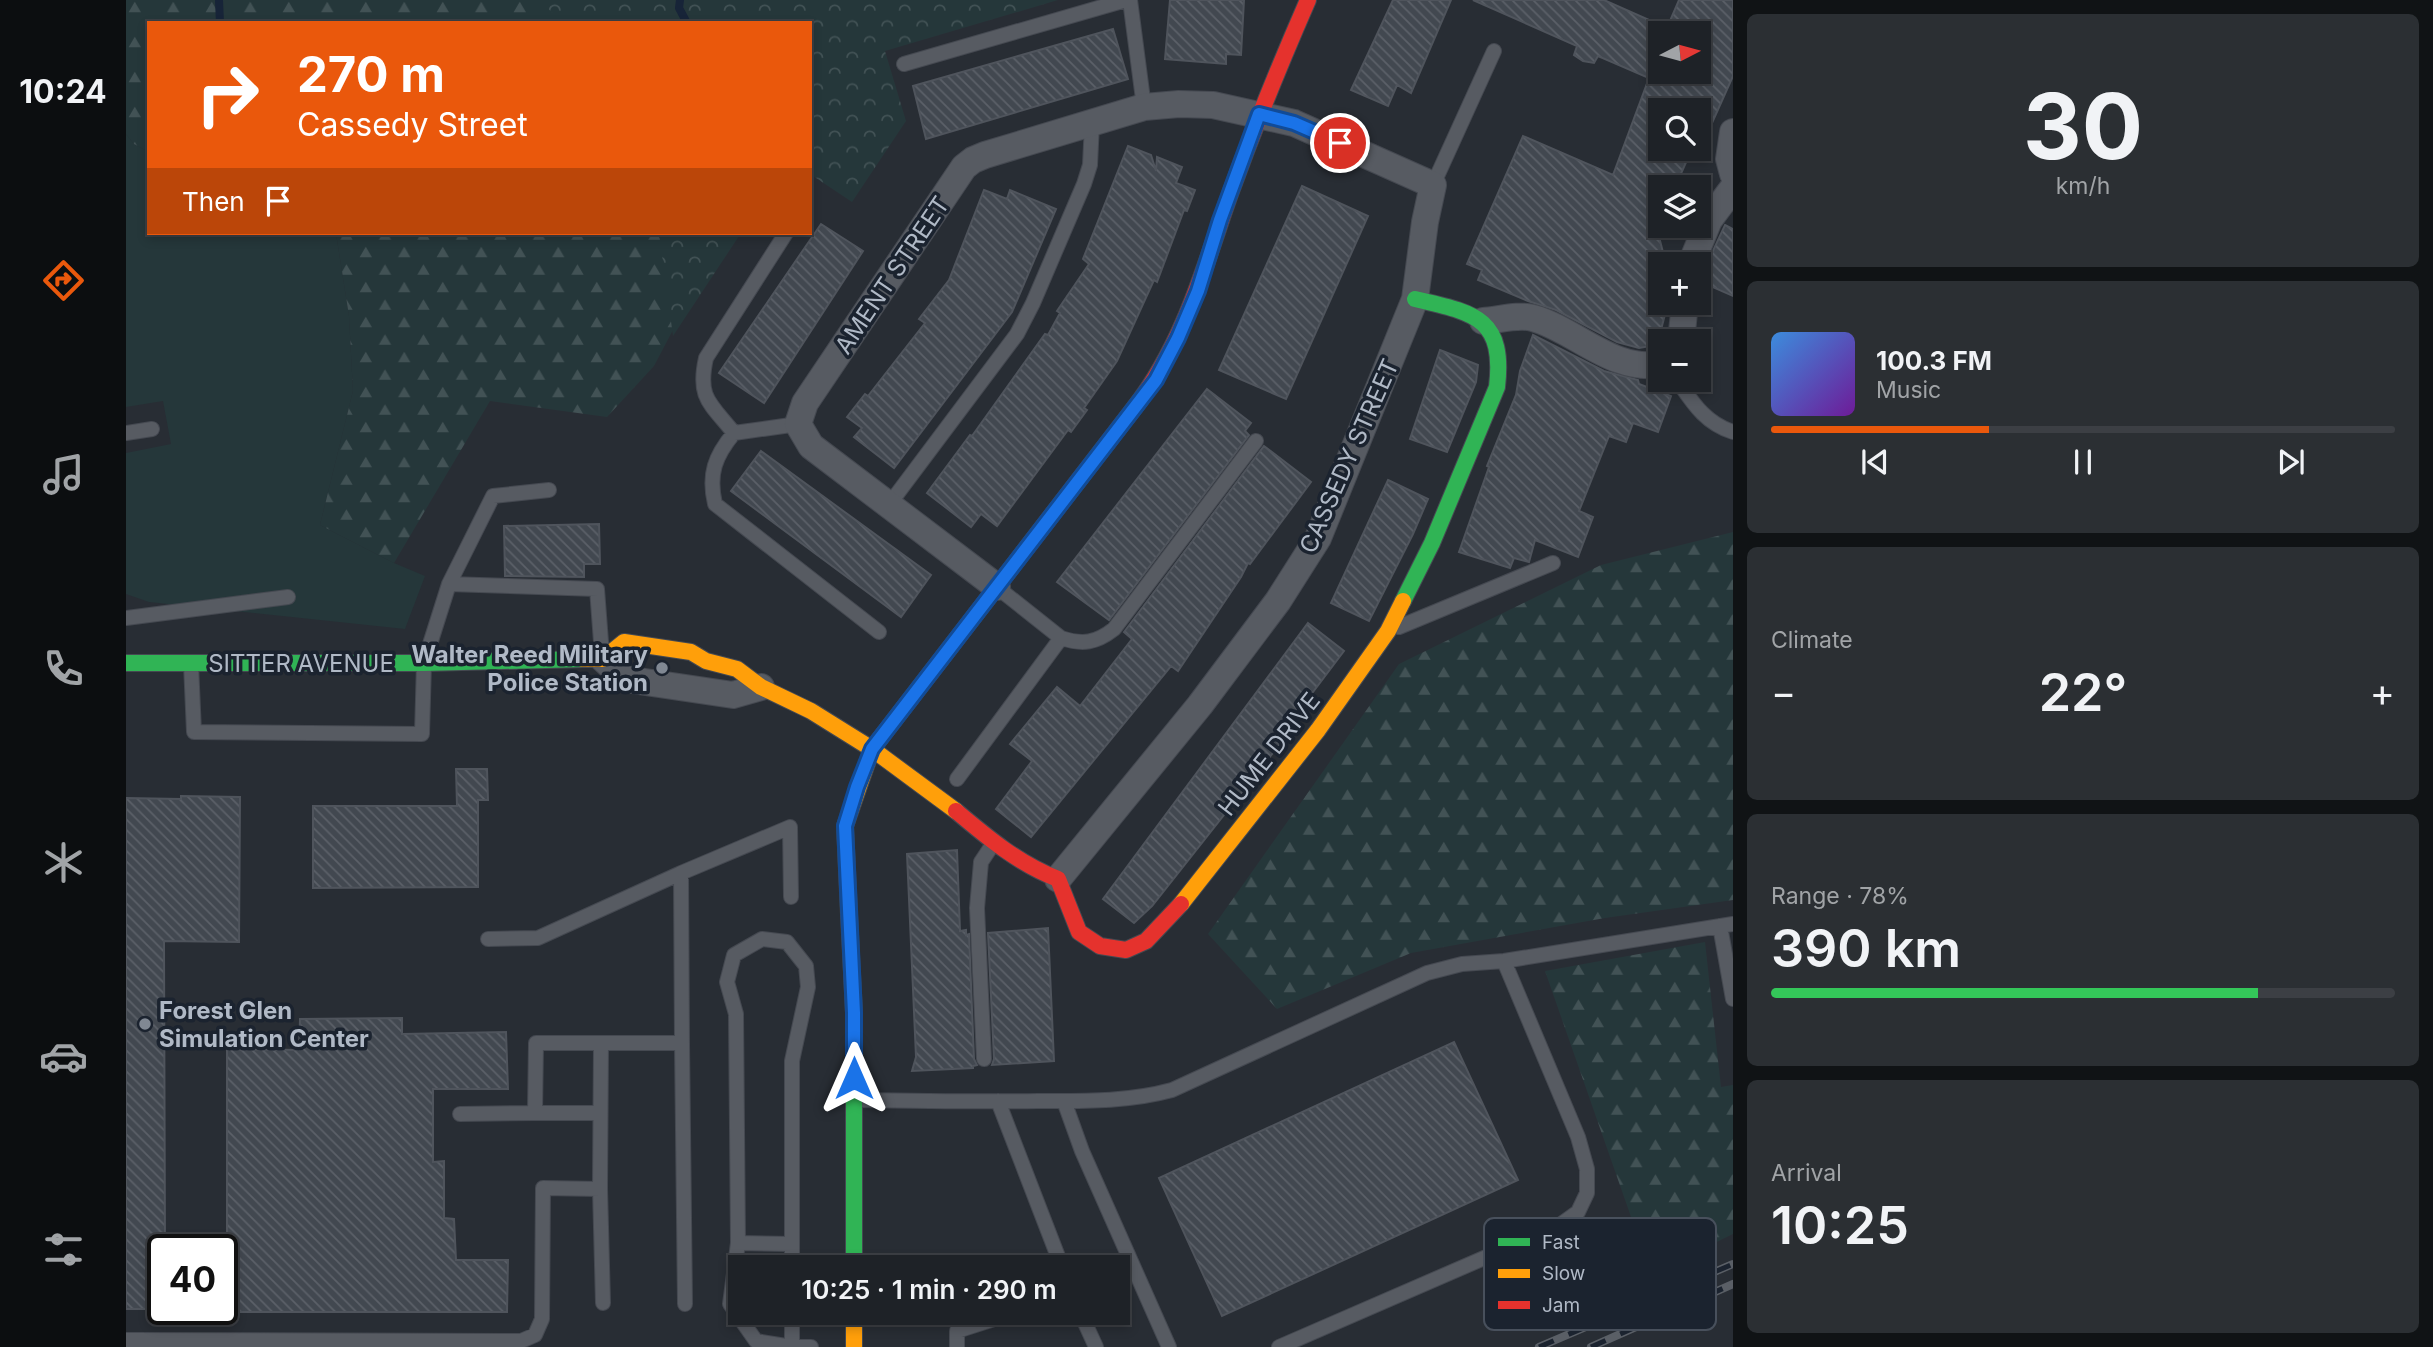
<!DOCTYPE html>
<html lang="en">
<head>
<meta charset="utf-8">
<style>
	:root { --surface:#1e2227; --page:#2b2f33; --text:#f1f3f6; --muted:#a1a4a7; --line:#3c3f44; --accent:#ea580c }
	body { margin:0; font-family:Inter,sans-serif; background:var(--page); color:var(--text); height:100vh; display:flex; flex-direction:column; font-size:26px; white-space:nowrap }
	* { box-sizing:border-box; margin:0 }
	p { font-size:23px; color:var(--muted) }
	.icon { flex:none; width:38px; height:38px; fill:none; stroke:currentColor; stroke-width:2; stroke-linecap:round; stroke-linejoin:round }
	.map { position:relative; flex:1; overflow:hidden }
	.drawer { display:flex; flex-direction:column; gap:14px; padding:14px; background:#101315; width:700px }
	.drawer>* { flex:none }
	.guide { position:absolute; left:21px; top:21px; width:665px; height:214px; border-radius:0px; box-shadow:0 4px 10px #0003,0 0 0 2px var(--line); background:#ea580c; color:#fff; overflow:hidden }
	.needle { width:46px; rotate:84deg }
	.buttons { position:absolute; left:1522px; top:21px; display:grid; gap:14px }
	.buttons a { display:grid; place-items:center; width:63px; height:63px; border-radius:0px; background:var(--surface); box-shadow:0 4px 10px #0003,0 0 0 2px var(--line); font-size:35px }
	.speed { position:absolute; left:21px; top:1234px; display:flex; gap:14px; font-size:35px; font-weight:700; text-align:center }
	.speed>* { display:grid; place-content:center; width:91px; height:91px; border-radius:50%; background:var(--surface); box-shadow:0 4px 10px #0003,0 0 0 2px var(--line); line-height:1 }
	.speed .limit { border:4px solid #111; border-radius:10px; background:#fff; color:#111 }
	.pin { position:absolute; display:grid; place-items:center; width:60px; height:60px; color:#fff; margin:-30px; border:4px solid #fff; border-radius:50%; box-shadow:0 2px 7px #0007 }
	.me { position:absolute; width:77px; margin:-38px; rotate:0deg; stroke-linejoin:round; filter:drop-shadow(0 0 5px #0008) }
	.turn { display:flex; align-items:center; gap:24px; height:147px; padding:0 35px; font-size:32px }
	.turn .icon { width:91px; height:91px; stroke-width:2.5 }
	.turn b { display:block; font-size:49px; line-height:60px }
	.then { display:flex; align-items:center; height:66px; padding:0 35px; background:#0003; gap:14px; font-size:26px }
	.big { font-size:52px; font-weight:600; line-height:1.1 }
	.drawer .widget { flex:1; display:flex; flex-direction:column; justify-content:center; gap:10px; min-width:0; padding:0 24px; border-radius:10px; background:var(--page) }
	.drawer .dial { align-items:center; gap:0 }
	.dial b { font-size:91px; line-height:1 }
	.song { display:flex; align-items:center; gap:21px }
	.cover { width:84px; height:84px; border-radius:10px; background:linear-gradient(135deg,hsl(210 70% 55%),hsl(280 70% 35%)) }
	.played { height:7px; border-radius:4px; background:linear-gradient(90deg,var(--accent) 35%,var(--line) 35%) }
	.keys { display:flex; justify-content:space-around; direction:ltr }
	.heat { display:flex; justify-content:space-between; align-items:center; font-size:38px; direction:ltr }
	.charge { height:10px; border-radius:5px; background:linear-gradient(90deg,#34c759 78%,var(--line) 0) }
	.trip { position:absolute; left:602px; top:1255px; width:402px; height:70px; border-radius:0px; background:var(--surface); box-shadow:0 4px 10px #0003,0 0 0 2px var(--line); font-weight:600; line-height:70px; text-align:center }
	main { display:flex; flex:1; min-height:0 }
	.tab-bar { display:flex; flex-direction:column; width:126px; justify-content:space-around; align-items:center; background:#0c0e10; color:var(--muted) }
	.tab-bar .icon { width:49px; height:49px }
	.tab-bar .on { color:var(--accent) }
	.tab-bar b { font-size:32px; color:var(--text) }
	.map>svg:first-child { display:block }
	.grass { fill:#25373a }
	.forest { fill:url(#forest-firs) }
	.park { fill:url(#park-crowns) }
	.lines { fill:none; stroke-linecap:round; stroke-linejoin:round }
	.stream { stroke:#172438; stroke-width:8 }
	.building { fill:url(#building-back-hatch); stroke:#4f545c; stroke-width:2; fill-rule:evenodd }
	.lane-casing { stroke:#454951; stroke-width:16 }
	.street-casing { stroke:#454951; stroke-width:28 }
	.fast-casing { stroke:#454951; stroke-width:18 }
	.slow-casing { stroke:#454951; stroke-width:18 }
	.jam-casing { stroke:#454951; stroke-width:18 }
	.lane { stroke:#575b62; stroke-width:14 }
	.street { stroke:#575b62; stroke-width:26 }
	.fast { stroke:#30b455; stroke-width:16 }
	.slow { stroke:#ff9f0a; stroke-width:16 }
	.jam { stroke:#e5322d; stroke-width:16 }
	.rail-casing { stroke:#5a5f66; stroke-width:8 }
	.rail { stroke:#1b232f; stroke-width:5; stroke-dasharray:16; stroke-linecap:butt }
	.route-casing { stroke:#114b97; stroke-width:18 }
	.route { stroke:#1a73e8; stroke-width:12 }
	.poi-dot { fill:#808893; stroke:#1b232f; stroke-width:2.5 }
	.labels { text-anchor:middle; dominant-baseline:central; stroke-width:7; stroke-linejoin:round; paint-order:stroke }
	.street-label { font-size:24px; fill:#b0b9c6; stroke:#1b232f }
	.poi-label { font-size:24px; font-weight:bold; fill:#b0b9c6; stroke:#1b232f; text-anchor:end }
	.key { fill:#1b232f; stroke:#48505c; stroke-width:2 }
	.key-label { font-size:19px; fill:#b0b9c6 }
</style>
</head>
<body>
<main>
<nav class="tab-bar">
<b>10:24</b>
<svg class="icon on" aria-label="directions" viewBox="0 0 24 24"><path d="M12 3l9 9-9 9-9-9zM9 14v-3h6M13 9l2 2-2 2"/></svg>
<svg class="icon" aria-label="music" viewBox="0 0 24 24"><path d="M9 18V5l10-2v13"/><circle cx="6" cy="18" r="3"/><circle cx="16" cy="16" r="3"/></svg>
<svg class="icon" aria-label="phone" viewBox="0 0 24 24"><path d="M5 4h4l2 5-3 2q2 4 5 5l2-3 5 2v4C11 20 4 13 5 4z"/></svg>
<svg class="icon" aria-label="climate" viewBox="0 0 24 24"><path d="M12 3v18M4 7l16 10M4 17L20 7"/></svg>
<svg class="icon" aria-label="car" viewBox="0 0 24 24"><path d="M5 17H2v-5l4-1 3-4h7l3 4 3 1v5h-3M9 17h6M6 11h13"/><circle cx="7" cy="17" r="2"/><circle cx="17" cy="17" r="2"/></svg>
<svg class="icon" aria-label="filters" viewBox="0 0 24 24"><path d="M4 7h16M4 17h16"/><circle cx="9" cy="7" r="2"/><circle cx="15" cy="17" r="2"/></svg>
</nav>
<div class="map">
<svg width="1607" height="1347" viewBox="0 0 1607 1347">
	<defs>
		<pattern id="forest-firs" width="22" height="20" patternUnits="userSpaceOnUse" patternTransform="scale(1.75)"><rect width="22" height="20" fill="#25373a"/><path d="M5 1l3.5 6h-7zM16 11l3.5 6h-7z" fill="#425255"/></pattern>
		<pattern id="park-crowns" width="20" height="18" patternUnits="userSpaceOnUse" patternTransform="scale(1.75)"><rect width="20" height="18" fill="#25373a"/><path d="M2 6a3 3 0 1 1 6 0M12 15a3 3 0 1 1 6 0" fill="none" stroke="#425255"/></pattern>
		<pattern id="building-back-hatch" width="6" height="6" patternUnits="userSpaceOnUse" patternTransform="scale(1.75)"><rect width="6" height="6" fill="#424850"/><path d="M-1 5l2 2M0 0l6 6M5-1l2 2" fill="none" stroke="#5b6068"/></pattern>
	</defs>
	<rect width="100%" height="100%" fill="#282d34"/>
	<path class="grass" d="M 0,134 L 8,144 L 23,152 L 23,233 L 210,233 L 223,316 L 227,391 L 194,525 L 268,563 L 299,576 L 279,629 L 23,602 L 0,594 L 0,453 L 45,444 L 37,401 L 0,407 Z"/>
	<path class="forest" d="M 0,0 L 867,0 L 684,23 L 23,23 L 23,152 L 8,144 L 0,134 Z
		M 210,233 L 598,233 L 528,366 L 481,417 L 364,401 L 268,563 L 194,525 L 227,391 L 223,316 Z
		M 1607,532 L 1607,900 L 1479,918 L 1285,953 L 1151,1009 L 1082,934 L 1273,664 L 1475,565 Z
		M 1579,942 L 1595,1087 L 1607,1085 L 1607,1234 L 1525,1274 L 1419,971 Z"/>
	<path class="park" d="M 413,0 L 932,0 L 759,51 L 780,121 L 726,202 L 684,174 L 684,23 L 437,23 Z
		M 533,233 L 615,233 L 547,336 Z"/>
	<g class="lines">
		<path class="stream" d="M 93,0 L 94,23
			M 554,0 L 553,8 L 561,23"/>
	</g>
	<path class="building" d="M 1044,0 L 1118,0 L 1115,55 L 1100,54 L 1100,64 L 1039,59 Z
		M 1267,0 L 1325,0 L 1285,93 L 1271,85 L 1262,106 L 1225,90 Z
		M 1347,0 L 1478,0 L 1541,28 L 1553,0 L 1607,0 L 1607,76 L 1573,152 L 1573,110 L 1535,110 L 1535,149 L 1566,149 L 1549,187 L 1535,187 L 1535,221 L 1531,229 L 1540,264 L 1535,264 L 1535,303 L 1542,303 L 1532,341 L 1524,346 L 1513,348 L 1491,342 L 1430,310 L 1402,301 L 1352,280 L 1356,270 L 1341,264 L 1397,136 L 1487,175 L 1523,78 L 1472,56 L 1468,63 L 1457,61 L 1448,55 L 1451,46 ZM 1535,33 L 1573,33 L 1573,72 L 1535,72 Z
		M 987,29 L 1002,79 L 800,139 L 787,86 Z
		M 1002,146 L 1025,155 L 1030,171 L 1031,157 L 1056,167 L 1050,183 L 1069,190 L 1061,211 L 1058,210 L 1031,282 L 1028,280 L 991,361 L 958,408 L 961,410 L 945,432 L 942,430 L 871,526 L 855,514 L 845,527 L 801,493 L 844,435 L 846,436 L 919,334 L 922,335 L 934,313 L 931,311 L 963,264 L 957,259 Z
		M 1176,186 L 1242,216 L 1160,399 L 1093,370 Z
		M 858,190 L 881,199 L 884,190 L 930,209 L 886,312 L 768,468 L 728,437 L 736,428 L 721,417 L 739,394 L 742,396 L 799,323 L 793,319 L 823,280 Z
		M 695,224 L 737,251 L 638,403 L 593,373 Z
		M 1599,225 L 1607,229 L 1607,296 L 1573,281 Z
		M 1407,335 L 1478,371 L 1512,380 L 1513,384 L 1545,396 L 1532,432 L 1507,423 L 1500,442 L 1483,436 L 1453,511 L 1467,517 L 1452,557 L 1409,540 L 1403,562 L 1388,558 L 1384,568 L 1333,552 L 1363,467 L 1361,466 L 1390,395 L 1394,371 Z
		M 1314,350 L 1352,365 L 1350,382 L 1321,452 L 1284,439 Z
		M 1081,389 L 1125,423 L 1119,431 L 1123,435 L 983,620 L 931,582 Z
		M 1138,446 L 1185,482 L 1124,564 L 1122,563 L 1115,577 L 1052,671 L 1045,666 L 905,837 L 870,809 L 906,761 L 884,744 L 931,687 L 954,706 L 1006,639 L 998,632 Z
		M 635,451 L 805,575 L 775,617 L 605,491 Z
		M 1262,480 L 1302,499 L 1287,534 L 1243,621 L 1205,603 Z
		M 473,524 L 474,564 L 458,564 L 458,577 L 379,576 L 378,526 Z
		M 1182,623 L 1218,651 L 1181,700 L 1184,702 L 1154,744 L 1026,906 L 1008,923 L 977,899 Z
		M 330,769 L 361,769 L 362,800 L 352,800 L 352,887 L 187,888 L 187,806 L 331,806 Z
		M 55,796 L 114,797 L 113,942 L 38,941 L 39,1250 L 37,1250 L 37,1309 L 0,1309 L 0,798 L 55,799 Z
		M 831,850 L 834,931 L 840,930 L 840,935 L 843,934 L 848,1059 L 851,1065 L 847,1066 L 847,1068 L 786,1071 L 790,1057 L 781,854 Z
		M 922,928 L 928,1061 L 866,1065 L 868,1059 L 862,933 Z
		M 276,1018 L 276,1034 L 380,1032 L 382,1089 L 307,1089 L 307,1162 L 318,1161 L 318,1218 L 328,1219 L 330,1260 L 382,1260 L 381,1312 L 101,1312 L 101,1049 L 173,1050 L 174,1019 Z
		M 1328,1042 L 1392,1180 L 1096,1316 L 1033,1178 Z"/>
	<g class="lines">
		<defs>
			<path id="lane" d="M 1004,0 L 1018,107
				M 778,64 L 1000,0
				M 1307,185 L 1368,51
				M 660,233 L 580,358 C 571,398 584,403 608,433 L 672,424
				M 1551,380 C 1567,403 1579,423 1607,432
				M 0,433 L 26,429
				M 608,433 C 589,456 582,474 589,504 L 753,632
				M 762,506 L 891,334 L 907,303 L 958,184 L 964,165 L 966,123
				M 323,584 L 471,589 L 476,655
				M 0,618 L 162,597
				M 1273,627 L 1427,563
				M 935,638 C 957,645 970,643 988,629 L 1130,441
				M 65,664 L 68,732 L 296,734 L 298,663 L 323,584 L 367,496 L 423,490
				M 831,779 L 935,638 L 872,588
				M 1594,926 L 1607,999
				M 362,939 L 412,938 L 555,873
				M 556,1043 L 555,873 L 664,827 L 665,897
				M 858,1059 L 851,908 L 855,862 L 867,844
				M 729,1100 C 790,1101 851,1102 912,1101 C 958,1101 1002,1102 1046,1090 L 1301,973 L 1336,964 L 1378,961 L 1607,924
				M 872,1101 L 936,1267
				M 938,1101 L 956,1151 L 1043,1347
				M 409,1113 L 474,1113
				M 334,1114 L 409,1113 L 410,1043 L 475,1043
				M 474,1189 L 475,1043 L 556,1043 L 559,1304
				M 612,1243 L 666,1244
				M 666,1267 L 666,1061 L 682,987 L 680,966 L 661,942 L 636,939 L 608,955 L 601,982 L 610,1014 L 612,1243 L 604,1304 L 630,1341 L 666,1347 L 685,1347
				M 954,1312 L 970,1347
				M 0,1340 L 395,1341 L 409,1335 L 416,1319 L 417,1188 L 474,1189 L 477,1303
				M 666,1347 L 666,1312
				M 831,1347 L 831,1331 L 890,1312
				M 1153,1347 L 1434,1225 L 1452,1212 L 1461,1193 L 1461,1169 L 1452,1137 L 1378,961"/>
			<path id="street" d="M 1607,132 L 1603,159 L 1607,174
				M 1565,264 L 1583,220 L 1607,188
				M 1357,321 C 1372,320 1393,314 1407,318 C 1450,330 1487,373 1535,364
				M 1555,341 L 1559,303
				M 871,587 L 685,446 L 672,424 L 679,403 L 838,167 L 847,160 L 859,155 L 1018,107 L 1053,104 L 1087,105 L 1168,123 L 1307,185 L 1299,222 L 1289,299 L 1192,538 L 1152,601 L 1074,705 L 932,879
				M 477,659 L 499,679 L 607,695 L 635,687"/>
			<path id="fast" d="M 1277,601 L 1306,543 L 1371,387 C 1379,317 1348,313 1289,299
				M 0,663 L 298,663 L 457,659
				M 723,915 L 728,1013 L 728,1267"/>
			<path id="slow" d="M 457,659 L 477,659 L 498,642 L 565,652 L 580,661 L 611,669 L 635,687 L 685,711 L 746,749 L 830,811
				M 1055,904 L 1192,730 L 1262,631 L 1277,601
				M 723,915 L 719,826 L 746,749 L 1009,407
				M 728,1312 L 728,1347"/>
			<path id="jam" d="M 1009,407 C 1058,343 1078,268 1104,194 C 1128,128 1154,64 1182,0
				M 830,811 C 862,838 893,864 932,879 L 953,932 L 974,946 L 1000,950 L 1020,941 L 1055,904"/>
		</defs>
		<use href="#lane" class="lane-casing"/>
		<use href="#street" class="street-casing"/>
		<use href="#fast" class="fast-casing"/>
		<use href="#slow" class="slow-casing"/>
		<use href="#jam" class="jam-casing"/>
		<use href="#lane" class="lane"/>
		<use href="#street" class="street"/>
		<use href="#fast" class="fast"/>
		<use href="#slow" class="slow"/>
		<use href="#jam" class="jam"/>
		<defs>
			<path id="rail" d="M 1413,1347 L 1607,1264
				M 1465,1347 L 1607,1284"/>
		</defs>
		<use href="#rail" class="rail-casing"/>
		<use href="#rail" class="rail"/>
	</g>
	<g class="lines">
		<defs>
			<path id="route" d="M 728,1078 L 728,1013 L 719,826 L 731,787 L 746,749 L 1030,380 L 1052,338 L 1072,291 L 1094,220 L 1133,114 L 1168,123 L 1214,143"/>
		</defs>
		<use href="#route" class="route-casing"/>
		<use href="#route" class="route"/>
	</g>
	<g class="poi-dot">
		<circle cx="536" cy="668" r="7"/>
		<circle cx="19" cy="1024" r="7"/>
	</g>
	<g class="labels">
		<g class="street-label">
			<text transform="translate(766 275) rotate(-56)">AMENT STREET</text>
			<text transform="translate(1223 456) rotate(-66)">CASSEDY STREET</text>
			<text x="175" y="663">SITTER AVENUE</text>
			<text transform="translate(1143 754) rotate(-52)">HUME DRIVE</text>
		</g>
		<g class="poi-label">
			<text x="522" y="654">Walter Reed Military<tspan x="522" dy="28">Police Station</tspan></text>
			<text x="33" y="1010" text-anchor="start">Forest Glen<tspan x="33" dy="28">Simulation Center</tspan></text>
		</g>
	</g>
	<rect x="1358" y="1218" width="232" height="112" rx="10" class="key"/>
	<rect x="1372" y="1238" width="32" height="8" fill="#30b455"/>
	<rect x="1372" y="1269" width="32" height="9" fill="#ff9f0a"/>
	<rect x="1372" y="1301" width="32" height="8" fill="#e5322d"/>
	<g class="key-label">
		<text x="1416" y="1249">Fast</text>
		<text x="1416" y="1280">Slow</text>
		<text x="1416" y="1312">Jam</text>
	</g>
</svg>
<div class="buttons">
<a><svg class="needle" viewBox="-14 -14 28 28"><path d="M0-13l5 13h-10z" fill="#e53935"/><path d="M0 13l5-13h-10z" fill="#a1a4a7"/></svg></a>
<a><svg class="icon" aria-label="search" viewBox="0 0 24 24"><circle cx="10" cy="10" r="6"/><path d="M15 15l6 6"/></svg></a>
<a><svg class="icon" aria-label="layers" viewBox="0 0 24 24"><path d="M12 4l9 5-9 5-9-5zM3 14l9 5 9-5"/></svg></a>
<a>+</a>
<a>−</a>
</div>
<div class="speed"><div class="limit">40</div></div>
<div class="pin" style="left:1214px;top:143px;background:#d93025"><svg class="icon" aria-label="arrive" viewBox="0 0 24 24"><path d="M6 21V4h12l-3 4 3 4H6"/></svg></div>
<svg class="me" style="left:728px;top:1078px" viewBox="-20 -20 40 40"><path d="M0-17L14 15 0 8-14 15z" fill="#1a73e8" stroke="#fff" stroke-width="4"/></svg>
<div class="trip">10:25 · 1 min · 290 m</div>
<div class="guide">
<div class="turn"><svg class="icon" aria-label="right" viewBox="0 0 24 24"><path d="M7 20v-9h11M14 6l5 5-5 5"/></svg><div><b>270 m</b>Cassedy Street</div></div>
<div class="then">Then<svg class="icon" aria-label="arrive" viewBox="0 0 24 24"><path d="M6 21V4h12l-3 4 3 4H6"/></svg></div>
</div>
</div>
<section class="drawer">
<div class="widget dial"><b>30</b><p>km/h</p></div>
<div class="widget">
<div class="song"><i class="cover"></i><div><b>100.3 FM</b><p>Music</p></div></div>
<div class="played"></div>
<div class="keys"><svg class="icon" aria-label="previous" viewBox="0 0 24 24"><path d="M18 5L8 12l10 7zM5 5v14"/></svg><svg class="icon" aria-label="pause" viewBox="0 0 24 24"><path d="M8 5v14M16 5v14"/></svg><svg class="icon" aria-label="next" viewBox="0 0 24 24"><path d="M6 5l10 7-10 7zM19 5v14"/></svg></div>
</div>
<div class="widget"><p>Climate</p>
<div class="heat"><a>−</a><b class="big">22°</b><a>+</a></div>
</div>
<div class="widget"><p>Range · 78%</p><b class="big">390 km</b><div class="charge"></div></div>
<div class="widget"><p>Arrival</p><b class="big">10:25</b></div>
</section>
</main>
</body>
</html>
